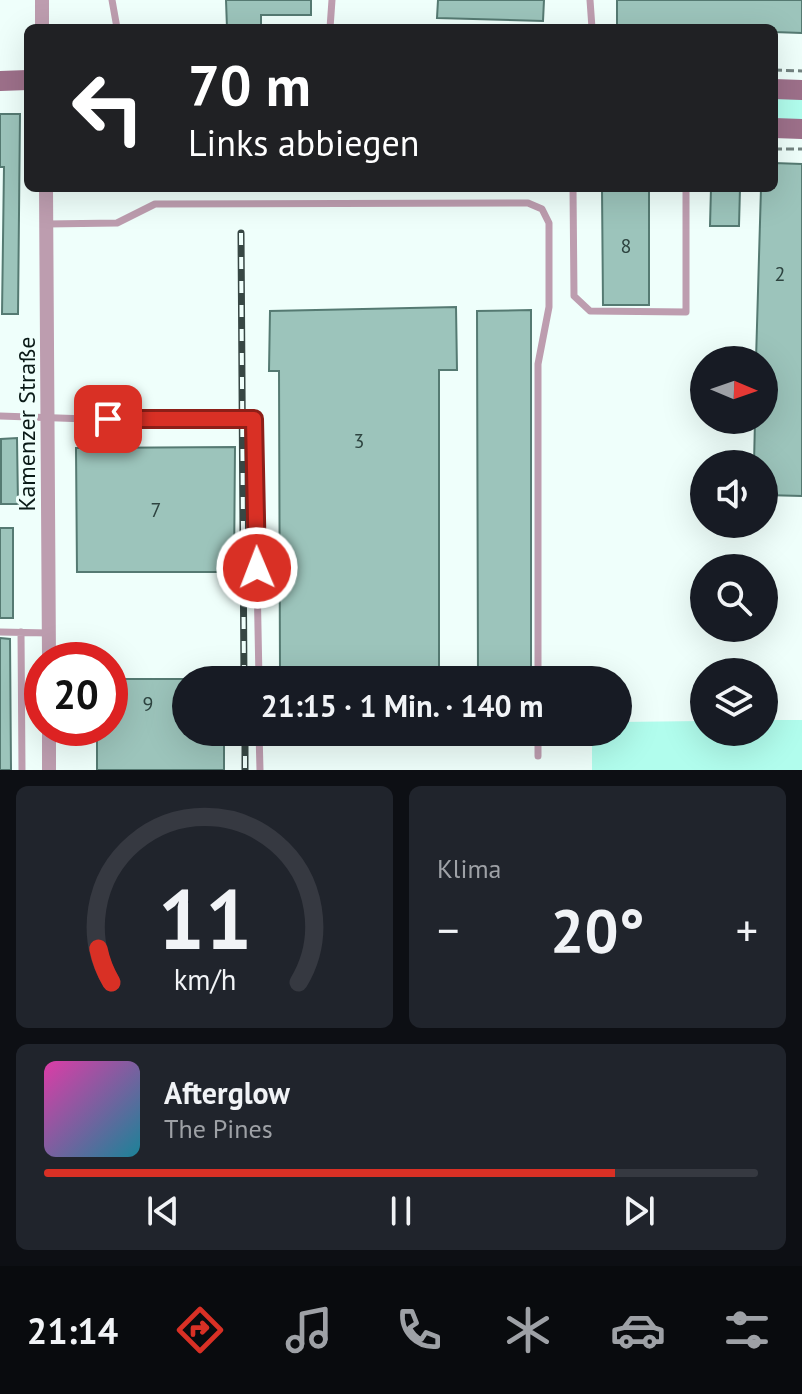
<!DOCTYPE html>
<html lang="de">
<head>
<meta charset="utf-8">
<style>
	:root { --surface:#171b24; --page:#20242c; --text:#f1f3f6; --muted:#9ea1a6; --line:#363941; --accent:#d93025 }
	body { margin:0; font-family:"PT Sans",sans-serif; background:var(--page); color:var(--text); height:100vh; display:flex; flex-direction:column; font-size:30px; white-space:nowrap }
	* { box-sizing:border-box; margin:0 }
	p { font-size:26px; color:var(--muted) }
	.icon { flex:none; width:44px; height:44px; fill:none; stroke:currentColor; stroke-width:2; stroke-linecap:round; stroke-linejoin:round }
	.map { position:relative; height:770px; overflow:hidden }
	.drawer { display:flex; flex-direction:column; gap:16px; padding:16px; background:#0d0f14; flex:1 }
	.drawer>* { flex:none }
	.hud { position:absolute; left:24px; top:24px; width:754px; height:168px; border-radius:12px; box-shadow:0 8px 32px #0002; background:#202124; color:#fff; overflow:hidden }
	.needle { width:52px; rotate:92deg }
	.fabs { position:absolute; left:690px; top:346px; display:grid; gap:16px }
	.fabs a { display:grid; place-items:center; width:88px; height:88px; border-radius:50%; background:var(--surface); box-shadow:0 8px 32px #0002; font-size:40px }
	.speed { position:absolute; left:24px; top:642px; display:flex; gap:16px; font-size:40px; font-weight:700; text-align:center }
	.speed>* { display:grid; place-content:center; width:104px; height:104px; border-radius:50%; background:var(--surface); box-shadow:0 8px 32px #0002; line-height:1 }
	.speed .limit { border:12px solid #d22; background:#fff; color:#111 }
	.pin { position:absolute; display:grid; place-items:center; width:68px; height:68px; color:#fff; margin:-34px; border-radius:16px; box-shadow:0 4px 12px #0006 }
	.me { position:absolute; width:88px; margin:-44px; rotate:359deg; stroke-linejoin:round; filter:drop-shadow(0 0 6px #0008) }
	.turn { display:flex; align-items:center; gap:28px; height:168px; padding:0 32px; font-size:36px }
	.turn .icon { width:104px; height:104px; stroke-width:2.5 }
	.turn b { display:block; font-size:56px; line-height:68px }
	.big { font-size:60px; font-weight:700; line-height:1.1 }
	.drawer .widget { flex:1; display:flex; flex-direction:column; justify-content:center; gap:12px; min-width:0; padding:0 28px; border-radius:12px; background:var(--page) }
	.drawer .dial { align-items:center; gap:0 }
	.dial svg { height:208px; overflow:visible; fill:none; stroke:var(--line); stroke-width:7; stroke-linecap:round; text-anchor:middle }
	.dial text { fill:var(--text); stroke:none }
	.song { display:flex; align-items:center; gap:24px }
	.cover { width:96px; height:96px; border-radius:12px; background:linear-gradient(135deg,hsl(320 70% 55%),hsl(190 70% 35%)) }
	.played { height:8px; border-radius:4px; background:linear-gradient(90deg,var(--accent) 80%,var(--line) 80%) }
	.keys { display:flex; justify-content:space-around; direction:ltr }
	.heat { display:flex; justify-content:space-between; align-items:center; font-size:44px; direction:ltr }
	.drawer .tiles { flex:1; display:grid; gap:16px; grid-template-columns:1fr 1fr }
	.widget:last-child { grid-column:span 2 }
	.trip { position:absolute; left:172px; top:666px; width:460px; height:80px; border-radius:40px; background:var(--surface); box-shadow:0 8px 32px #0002; font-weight:700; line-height:80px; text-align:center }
	.menu { display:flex; height:128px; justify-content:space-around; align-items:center; background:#090b0e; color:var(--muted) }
	.menu .icon { width:56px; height:56px }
	.menu .on { color:var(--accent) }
	.menu b { font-size:36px; color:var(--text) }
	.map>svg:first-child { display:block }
	.green { fill:#b1fded }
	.building { fill:#9cc4bb; stroke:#557a72; stroke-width:2 }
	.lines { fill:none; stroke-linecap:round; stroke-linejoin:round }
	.path { stroke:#738380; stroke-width:3; stroke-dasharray:8 4; stroke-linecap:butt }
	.service { stroke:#bd9daf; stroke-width:7 }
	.minor { stroke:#bd9daf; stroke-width:14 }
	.secondary { stroke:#9d708a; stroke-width:20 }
	.rail-casing { stroke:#374744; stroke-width:7 }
	.rail { stroke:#effffb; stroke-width:4; stroke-dasharray:12; stroke-linecap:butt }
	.route-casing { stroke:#8d1f18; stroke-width:20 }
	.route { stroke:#d93025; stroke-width:14 }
	.labels { text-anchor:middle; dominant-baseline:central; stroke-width:6; stroke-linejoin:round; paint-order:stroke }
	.number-label { font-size:20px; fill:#2e4440 }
	.street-label { font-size:24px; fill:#0a1a17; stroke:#effffb }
</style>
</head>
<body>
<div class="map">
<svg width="802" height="770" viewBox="0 0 802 770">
	<rect width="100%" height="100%" fill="#effffb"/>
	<path class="green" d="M 774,97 L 802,98 L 802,121 L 774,120 Z
		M 764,720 L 802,720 L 802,770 L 592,770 L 592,732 L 618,732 L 618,722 L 704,721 L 704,732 L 764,732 Z"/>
	<path class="building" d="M 226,0 L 311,0 L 311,15 L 261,15 L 261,28 L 227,28 Z
		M 438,0 L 544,0 L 543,21 L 437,18 Z
		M 617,0 L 802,0 L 802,33 L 774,32 L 774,28 L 617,27 Z
		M 0,114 L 20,114 L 18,314 L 2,314 L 4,167 L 0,167 Z
		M 774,163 L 802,164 L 802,496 L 764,495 L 764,464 L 754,464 L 755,420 L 764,420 L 764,360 L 756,360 L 761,188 L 774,188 Z
		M 602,188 L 649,188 L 649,305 L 603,305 Z
		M 711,188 L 740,188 L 739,226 L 710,226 Z
		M 456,307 L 457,370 L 439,370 L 439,680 L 306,680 L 306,668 L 280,669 L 279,371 L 269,371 L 270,311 Z
		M 531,310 L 531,680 L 478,680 L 477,311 Z
		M 17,438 L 18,504 L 1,504 L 1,439 Z
		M 235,447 L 234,572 L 77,572 L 76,448 Z
		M 0,528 L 13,528 L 13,618 L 0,618 Z
		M 0,638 L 10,639 L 11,770 L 0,770 Z
		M 110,679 L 186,679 L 186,732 L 224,732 L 224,770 L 97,770 L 97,728 L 110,728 Z"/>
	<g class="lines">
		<path class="path" d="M 774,70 L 802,71
			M 774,149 L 802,149"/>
		<path class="service" d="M 112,0 L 117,28
			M 590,0 L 592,28
			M 330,28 L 332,0
			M 573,188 L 574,296 L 590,311 L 686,312 L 686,188
			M 47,224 L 117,223 L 155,204 L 528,203 L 542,209 L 549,223 L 549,307 L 538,364 L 538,680
			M 0,416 L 146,421 L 254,419 L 259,680
			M 0,632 L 49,633
			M 21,632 L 22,770
			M 259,732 L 260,770
			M 538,756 L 538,732"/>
		<path class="minor" d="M 42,0 L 42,28
			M 46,188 L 49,660
			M 49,728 L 49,770"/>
		<path class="secondary" d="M 0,81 L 28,80
			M 774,89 L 802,90
			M 774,128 L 802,129"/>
		<defs>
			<path id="rail" d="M 241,233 L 244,680
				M 245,732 L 245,770"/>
		</defs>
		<use href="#rail" class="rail-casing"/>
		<use href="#rail" class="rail"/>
	</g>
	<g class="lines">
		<defs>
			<path id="route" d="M 108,419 L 254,419 L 257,568"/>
		</defs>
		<use href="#route" class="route-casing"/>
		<use href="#route" class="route"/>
	</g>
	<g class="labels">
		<g class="number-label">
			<text x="626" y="246">8</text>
			<text x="780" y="274">2</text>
			<text x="359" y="441">3</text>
			<text x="156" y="510">7</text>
			<text x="148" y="704">9</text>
		</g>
		<g class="street-label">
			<text transform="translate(26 424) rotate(-90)">Kamenzer Straße</text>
		</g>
	</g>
</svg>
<div class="fabs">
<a><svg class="needle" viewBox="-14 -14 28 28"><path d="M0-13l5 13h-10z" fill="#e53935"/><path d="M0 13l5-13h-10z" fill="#9ea1a6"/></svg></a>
<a><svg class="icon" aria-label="sound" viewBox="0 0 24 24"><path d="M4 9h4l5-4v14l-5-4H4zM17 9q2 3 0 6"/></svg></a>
<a><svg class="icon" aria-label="search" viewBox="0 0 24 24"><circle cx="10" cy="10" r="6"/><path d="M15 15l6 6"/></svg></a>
<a><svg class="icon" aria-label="layers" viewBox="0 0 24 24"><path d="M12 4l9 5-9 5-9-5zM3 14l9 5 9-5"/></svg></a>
</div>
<div class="speed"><div class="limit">20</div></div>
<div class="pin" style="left:108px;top:419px;background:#d93025"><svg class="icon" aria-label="arrive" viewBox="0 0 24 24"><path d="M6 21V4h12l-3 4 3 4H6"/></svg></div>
<svg class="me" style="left:257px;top:568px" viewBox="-20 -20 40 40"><circle r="17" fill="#d93025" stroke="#fff" stroke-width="3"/><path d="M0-11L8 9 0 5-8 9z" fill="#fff"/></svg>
<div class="trip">21:15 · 1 Min. · 140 m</div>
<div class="hud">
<div class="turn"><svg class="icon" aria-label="left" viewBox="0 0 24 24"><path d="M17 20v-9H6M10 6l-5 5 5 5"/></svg><div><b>70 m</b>Links abbiegen</div></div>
</div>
</div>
<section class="drawer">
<div class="tiles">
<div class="widget dial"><svg viewBox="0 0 100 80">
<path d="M14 69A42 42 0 1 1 86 69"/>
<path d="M14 69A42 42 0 0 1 9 56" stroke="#d93025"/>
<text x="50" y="56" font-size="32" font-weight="700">11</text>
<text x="50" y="72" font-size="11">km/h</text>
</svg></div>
<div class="widget"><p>Klima</p>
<div class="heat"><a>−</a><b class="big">20°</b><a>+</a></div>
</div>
<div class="widget">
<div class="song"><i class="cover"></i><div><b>Afterglow</b><p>The Pines</p></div></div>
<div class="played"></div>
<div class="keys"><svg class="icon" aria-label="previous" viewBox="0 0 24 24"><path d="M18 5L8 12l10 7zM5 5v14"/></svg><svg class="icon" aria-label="pause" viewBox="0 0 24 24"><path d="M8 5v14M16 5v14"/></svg><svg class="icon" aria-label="next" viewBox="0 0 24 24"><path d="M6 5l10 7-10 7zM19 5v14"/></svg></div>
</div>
</div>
</section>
<nav class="menu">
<b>21:14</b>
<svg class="icon on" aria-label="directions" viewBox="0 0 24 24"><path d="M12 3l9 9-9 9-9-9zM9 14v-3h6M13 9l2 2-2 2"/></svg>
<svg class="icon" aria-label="music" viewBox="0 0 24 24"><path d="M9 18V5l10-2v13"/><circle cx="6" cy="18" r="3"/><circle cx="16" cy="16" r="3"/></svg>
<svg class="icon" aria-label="phone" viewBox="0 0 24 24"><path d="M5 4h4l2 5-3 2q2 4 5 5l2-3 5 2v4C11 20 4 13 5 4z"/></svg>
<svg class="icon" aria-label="climate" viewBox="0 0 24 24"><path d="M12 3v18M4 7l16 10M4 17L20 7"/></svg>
<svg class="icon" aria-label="car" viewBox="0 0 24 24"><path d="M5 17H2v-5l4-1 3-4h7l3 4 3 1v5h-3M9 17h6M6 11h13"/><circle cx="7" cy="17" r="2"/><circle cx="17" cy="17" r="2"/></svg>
<svg class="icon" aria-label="filters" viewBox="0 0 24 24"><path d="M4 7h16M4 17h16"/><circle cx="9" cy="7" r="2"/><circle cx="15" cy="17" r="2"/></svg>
</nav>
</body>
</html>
